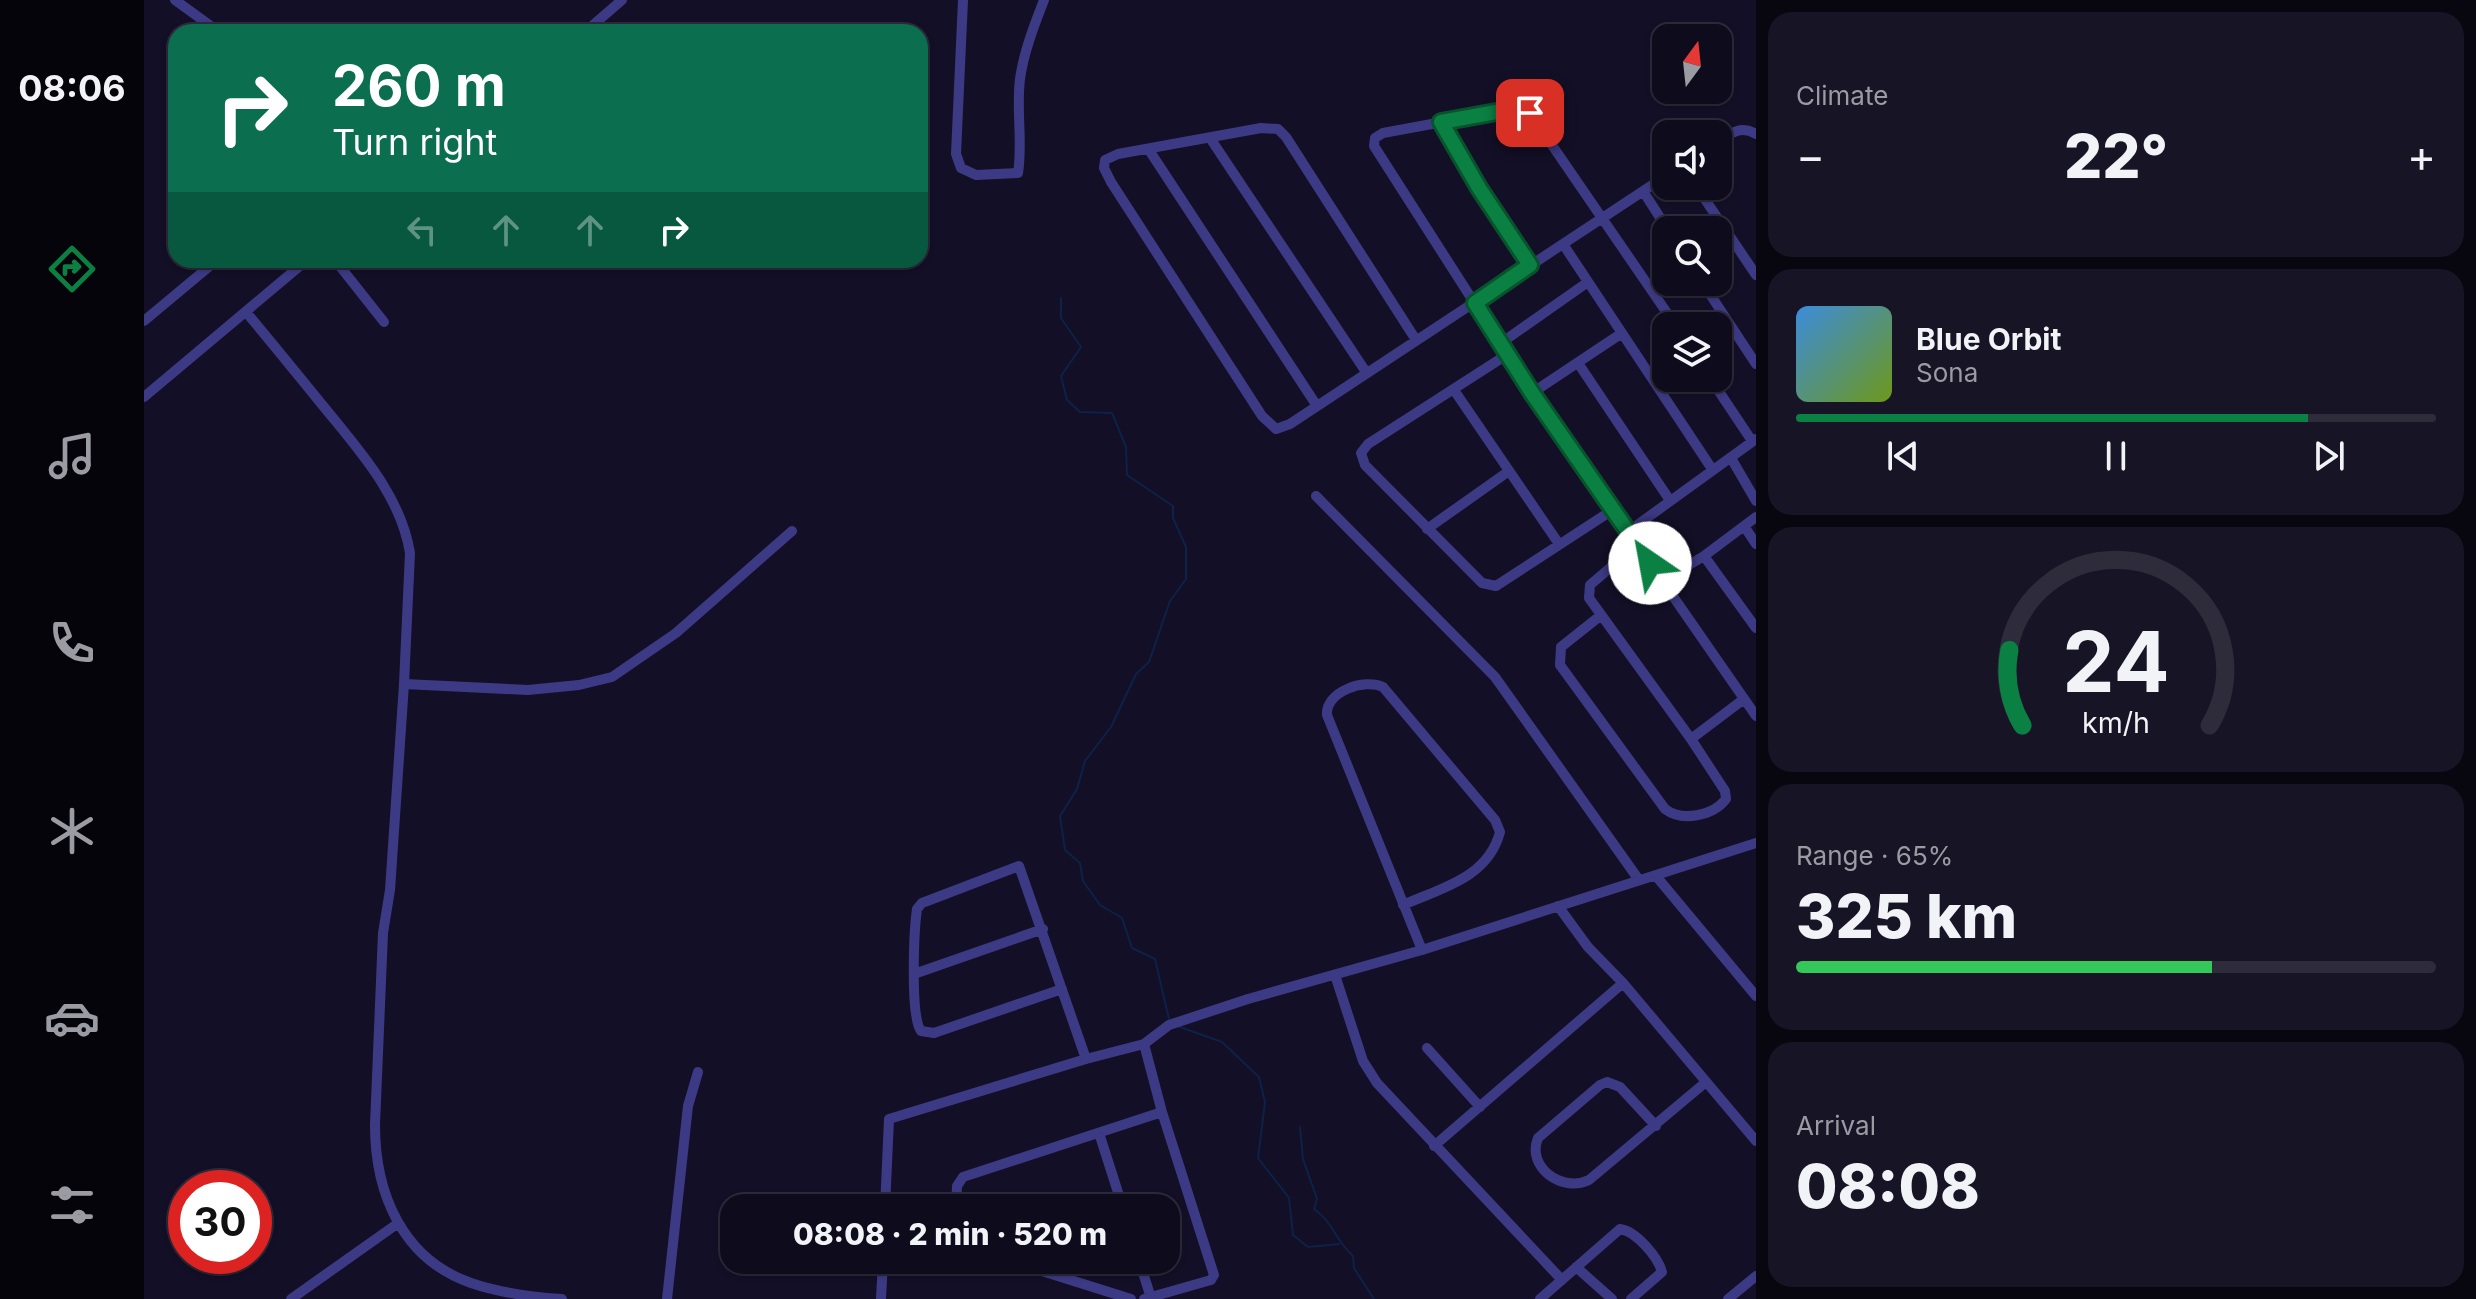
<!DOCTYPE html>
<html lang="en">
<head>
<meta charset="utf-8">
<style>
	:root { --surface:#0e0b1c; --page:#171425; --text:#f1f3f6; --muted:#9b9ba3; --line:#2e2b3b; --accent:#0b8043 }
	body { margin:0; font-family:Inter,sans-serif; background:var(--page); color:var(--text); height:100vh; display:flex; flex-direction:column; font-size:30px; white-space:nowrap }
	* { box-sizing:border-box; margin:0 }
	p { font-size:26px; color:var(--muted) }
	.icon { flex:none; width:44px; height:44px; fill:none; stroke:currentColor; stroke-width:2; stroke-linecap:round; stroke-linejoin:round }
	.map { position:relative; flex:1; overflow:hidden }
	.details { display:flex; flex-direction:column; gap:12px; padding:12px; background:#08060f; width:720px }
	.details>* { flex:none }
	.banner { position:absolute; left:24px; top:24px; width:760px; height:244px; border-radius:24px; box-shadow:0 2px 6px #0004,0 0 0 2px var(--line); background:#0b6e4f; color:#fff; overflow:hidden }
	.needle { width:52px; rotate:15deg }
	.fabs { position:absolute; left:1508px; top:24px; display:grid; gap:16px }
	.fabs a { display:grid; place-items:center; width:80px; height:80px; border-radius:16px; background:var(--surface); box-shadow:0 2px 6px #0004,0 0 0 2px var(--line); font-size:40px }
	.speed { position:absolute; left:24px; top:1170px; display:flex; gap:16px; font-size:40px; font-weight:700; text-align:center }
	.speed>* { display:grid; place-content:center; width:104px; height:104px; border-radius:50%; background:var(--surface); box-shadow:0 2px 6px #0004,0 0 0 2px var(--line); line-height:1 }
	.speed .limit { border:12px solid #d22; background:#fff; color:#111 }
	.pin { position:absolute; display:grid; place-items:center; width:68px; height:68px; color:#fff; margin:-34px; border-radius:16px; box-shadow:0 4px 12px #0006 }
	.me { position:absolute; width:88px; margin:-44px; rotate:327deg; stroke-linejoin:round; filter:drop-shadow(0 0 6px #0008) }
	.turn { display:flex; align-items:center; gap:28px; height:168px; padding:0 32px; font-size:36px }
	.turn .icon { width:104px; height:104px; stroke-width:2.5 }
	.turn b { display:block; font-size:56px; line-height:68px }
	.lanes { display:flex; align-items:center; height:76px; padding:0 32px; background:#0003; justify-content:center; gap:40px; direction:ltr }
	.lanes .off { opacity:.35 }
	.big { font-size:60px; font-weight:800; line-height:1.1 }
	.details .card { flex:1; display:flex; flex-direction:column; justify-content:center; gap:12px; min-width:0; padding:0 28px; border-radius:24px; background:var(--page) }
	.details .dial { align-items:center; gap:0 }
	.dial svg { height:208px; overflow:visible; fill:none; stroke:var(--line); stroke-width:7; stroke-linecap:round; text-anchor:middle }
	.dial text { fill:var(--text); stroke:none }
	.song { display:flex; align-items:center; gap:24px }
	.cover { width:96px; height:96px; border-radius:12px; background:linear-gradient(135deg,hsl(210 70% 55%),hsl(80 70% 35%)) }
	.played { height:8px; border-radius:4px; background:linear-gradient(90deg,var(--accent) 80%,var(--line) 80%) }
	.keys { display:flex; justify-content:space-around; direction:ltr }
	.heat { display:flex; justify-content:space-between; align-items:center; font-size:44px; direction:ltr }
	.charge { height:12px; border-radius:6px; background:linear-gradient(90deg,#34c759 65%,var(--line) 0) }
	.trip { position:absolute; left:576px; top:1194px; width:460px; height:80px; border-radius:24px; background:var(--surface); box-shadow:0 2px 6px #0004,0 0 0 2px var(--line); font-weight:800; line-height:80px; text-align:center }
	main { display:flex; flex:1; min-height:0 }
	.menu { display:flex; flex-direction:column; width:144px; justify-content:space-around; align-items:center; background:#06040b; color:var(--muted) }
	.menu .icon { width:56px; height:56px }
	.menu .on { color:var(--accent) }
	.menu b { font-size:36px; color:var(--text) }
	.map>svg:first-child { display:block }
	.lines { fill:none; stroke-linecap:round; stroke-linejoin:round }
	.stream { stroke:#0c2248; stroke-width:2 }
	.minor { stroke:#3d3a85; stroke-width:10 }
	.route-casing { stroke:#07532c; stroke-width:20 }
	.route { stroke:#0b8043; stroke-width:14 }
</style>
</head>
<body>
<main>
<nav class="menu">
<b>08:06</b>
<svg class="icon on" aria-label="directions" viewBox="0 0 24 24"><path d="M12 3l9 9-9 9-9-9zM9 14v-3h6M13 9l2 2-2 2"/></svg>
<svg class="icon" aria-label="music" viewBox="0 0 24 24"><path d="M9 18V5l10-2v13"/><circle cx="6" cy="18" r="3"/><circle cx="16" cy="16" r="3"/></svg>
<svg class="icon" aria-label="phone" viewBox="0 0 24 24"><path d="M5 4h4l2 5-3 2q2 4 5 5l2-3 5 2v4C11 20 4 13 5 4z"/></svg>
<svg class="icon" aria-label="climate" viewBox="0 0 24 24"><path d="M12 3v18M4 7l16 10M4 17L20 7"/></svg>
<svg class="icon" aria-label="car" viewBox="0 0 24 24"><path d="M5 17H2v-5l4-1 3-4h7l3 4 3 1v5h-3M9 17h6M6 11h13"/><circle cx="7" cy="17" r="2"/><circle cx="17" cy="17" r="2"/></svg>
<svg class="icon" aria-label="filters" viewBox="0 0 24 24"><path d="M4 7h16M4 17h16"/><circle cx="9" cy="7" r="2"/><circle cx="15" cy="17" r="2"/></svg>
</nav>
<div class="map">
<svg width="1612" height="1299" viewBox="0 0 1612 1299">
	<rect width="100%" height="100%" fill="#130f26"/>
	<g class="lines">
		<path class="stream" d="M 917,298 L 917,318 L 937,347 L 917,376 L 923,400 L 936,412 L 968,413 L 982,447 L 983,475 L 1029,506 L 1029,518 L 1042,547 L 1042,579 L 1026,601 L 1005,662 L 992,674 L 967,727 L 941,761 L 933,789 L 916,816 L 921,850 L 936,863 L 939,881 L 956,905 L 978,918 L 988,948 L 1011,959 L 1025,1019
			M 1033,1026 L 1078,1042 L 1115,1077 L 1121,1102 L 1114,1158 L 1145,1198 L 1149,1235 L 1164,1247 L 1195,1244
			M 1156,1127 L 1159,1159 L 1173,1199 L 1170,1209 C 1188,1221 1192,1241 1209,1256 L 1210,1268 L 1230,1299"/>
		<path class="minor" d="M 31,0 L 75,32
			M 819,0 L 812,154 L 817,168 L 832,175 L 874,173 C 879,142 872,110 876,79 C 880,51 890,26 900,0
			M 441,32 L 478,0
			M 1297,122 L 1335,188 L 1386,265
			M 1066,138 L 1222,372
			M 1574,142 C 1587,133 1597,125 1612,134
			M 1005,150 L 1173,406
			M 1552,186 L 1612,275
			M 1499,191 L 1524,230
			M 1419,244 L 1568,469
			M 191,260 L 240,322
			M 1558,282 L 1612,364
			M 102,312 C 128,343 154,375 180,407 C 215,450 257,496 266,553 L 260,684 L 246,890 L 239,933 L 231,1125 C 231,1193 258,1259 327,1283 C 356,1293 388,1297 418,1299
			M 0,321 L 73,260
			M 1532,326 L 1386,113 L 1369,109 L 1239,133 L 1231,138 L 1230,146 L 1388,393 L 1612,716
			M 1272,340 L 1142,137 L 1134,129 L 1117,128 L 974,154 L 961,160 L 960,168 L 967,182 L 1118,416 L 1132,429 L 1146,424 L 1522,176
			M 1357,343 L 1444,282
			M 1364,354 L 1224,444 L 1217,453 L 1221,465 L 1338,583 L 1352,586 L 1470,509
			M 1434,363 L 1525,499
			M 1566,378 L 1608,441
			M 1310,390 L 1415,544
			M 1388,393 L 1478,333
			M 0,397 L 163,260
			M 1587,458 L 1612,501
			M 1172,496 L 1351,677 L 1495,880
			M 1600,526 L 1612,544
			M 1283,529 L 1365,471
			M 1485,531 L 1612,439
			M 1560,556 L 1612,628
			M 1518,581 L 1560,556 L 1612,517
			M 1456,616 L 1417,647 L 1416,665 L 1521,809 C 1538,822 1569,816 1582,799 L 1581,791 L 1547,739 L 1445,598 L 1446,585 L 1494,544
			M 260,684 L 384,690 L 435,685 L 468,677 L 532,633 L 648,531
			M 1547,739 L 1600,699
			M 1512,876 L 1612,996
			M 1259,905 C 1297,888 1344,878 1356,832 L 1351,820 L 1239,687 C 1220,678 1181,692 1183,715 L 1278,950
			M 1414,906 L 1444,947 L 1479,983 L 1612,1141
			M 770,974 L 899,929
			M 1191,975 L 1219,1061 L 1233,1083 L 1418,1280
			M 918,989 L 790,1033 L 777,1031 C 766,1016 770,930 773,909 L 778,903 L 875,866 L 942,1059
			M 1000,1044 L 1018,1112 L 1070,1275 L 1067,1280 L 1000,1299
			M 1283,1048 L 1336,1107
			M 1512,1126 L 1476,1087 L 1463,1082 L 1456,1085 L 1394,1138 C 1382,1167 1418,1193 1445,1180 L 1562,1082
			M 955,1133 L 979,1208
			M 1290,1146 L 1479,983
			M 741,1208 L 745,1119 L 942,1059 L 1000,1044 L 1025,1025 L 1104,999 L 1278,950 L 1612,843
			M 812,1208 L 813,1186 L 819,1177 L 1018,1112
			M 863,1260 L 987,1299
			M 995,1260 L 1007,1298
			M 1432,1267 L 1468,1299
			M 147,1299 L 253,1224
			M 523,1299 L 544,1106 L 554,1072
			M 737,1299 L 739,1260
			M 1396,1299 L 1476,1229 C 1492,1231 1514,1257 1518,1272 L 1487,1299
			M 1584,1299 L 1612,1276"/>
	</g>
	<g class="lines">
		<defs>
			<path id="route" d="M 1386,113 L 1369,109 L 1297,122 L 1335,188 L 1386,265 L 1331,303 L 1388,393 L 1506,563"/>
		</defs>
		<use href="#route" class="route-casing"/>
		<use href="#route" class="route"/>
	</g>
</svg>
<div class="fabs">
<a><svg class="needle" viewBox="-14 -14 28 28"><path d="M0-13l5 13h-10z" fill="#e53935"/><path d="M0 13l5-13h-10z" fill="#9b9ba3"/></svg></a>
<a><svg class="icon" aria-label="sound" viewBox="0 0 24 24"><path d="M4 9h4l5-4v14l-5-4H4zM17 9q2 3 0 6"/></svg></a>
<a><svg class="icon" aria-label="search" viewBox="0 0 24 24"><circle cx="10" cy="10" r="6"/><path d="M15 15l6 6"/></svg></a>
<a><svg class="icon" aria-label="layers" viewBox="0 0 24 24"><path d="M12 4l9 5-9 5-9-5zM3 14l9 5 9-5"/></svg></a>
</div>
<div class="speed"><div class="limit">30</div></div>
<div class="pin" style="left:1386px;top:113px;background:#d93025"><svg class="icon" aria-label="arrive" viewBox="0 0 24 24"><path d="M6 21V4h12l-3 4 3 4H6"/></svg></div>
<svg class="me" style="left:1506px;top:563px" viewBox="-20 -20 40 40"><circle r="19" fill="#fff"/><path d="M0-13L10 11 0 6-10 11z" fill="#0b8043"/></svg>
<div class="trip">08:08 · 2 min · 520 m</div>
<div class="banner">
<div class="turn"><svg class="icon" aria-label="right" viewBox="0 0 24 24"><path d="M7 20v-9h11M14 6l5 5-5 5"/></svg><div><b>260 m</b>Turn right</div></div>
<div class="lanes"><svg class="icon off" aria-label="left" viewBox="0 0 24 24"><path d="M17 20v-9H6M10 6l-5 5 5 5"/></svg><svg class="icon off" aria-label="ahead" viewBox="0 0 24 24"><path d="M12 20V5M6 11l6-6 6 6"/></svg><svg class="icon off" aria-label="ahead" viewBox="0 0 24 24"><path d="M12 20V5M6 11l6-6 6 6"/></svg><svg class="icon" aria-label="right" viewBox="0 0 24 24"><path d="M7 20v-9h11M14 6l5 5-5 5"/></svg></div>
</div>
</div>
<section class="details">
<div class="card"><p>Climate</p>
<div class="heat"><a>−</a><b class="big">22°</b><a>+</a></div>
</div>
<div class="card">
<div class="song"><i class="cover"></i><div><b>Blue Orbit</b><p>Sona</p></div></div>
<div class="played"></div>
<div class="keys"><svg class="icon" aria-label="previous" viewBox="0 0 24 24"><path d="M18 5L8 12l10 7zM5 5v14"/></svg><svg class="icon" aria-label="pause" viewBox="0 0 24 24"><path d="M8 5v14M16 5v14"/></svg><svg class="icon" aria-label="next" viewBox="0 0 24 24"><path d="M6 5l10 7-10 7zM19 5v14"/></svg></div>
</div>
<div class="card dial"><svg viewBox="0 0 100 80">
<path d="M14 69A42 42 0 1 1 86 69"/>
<path d="M14 69A42 42 0 0 1 9 40" stroke="#0b8043"/>
<text x="50" y="56" font-size="32" font-weight="700">24</text>
<text x="50" y="72" font-size="11">km/h</text>
</svg></div>
<div class="card"><p>Range · 65%</p><b class="big">325 km</b><div class="charge"></div></div>
<div class="card"><p>Arrival</p><b class="big">08:08</b></div>
</section>
</main>
</body>
</html>
